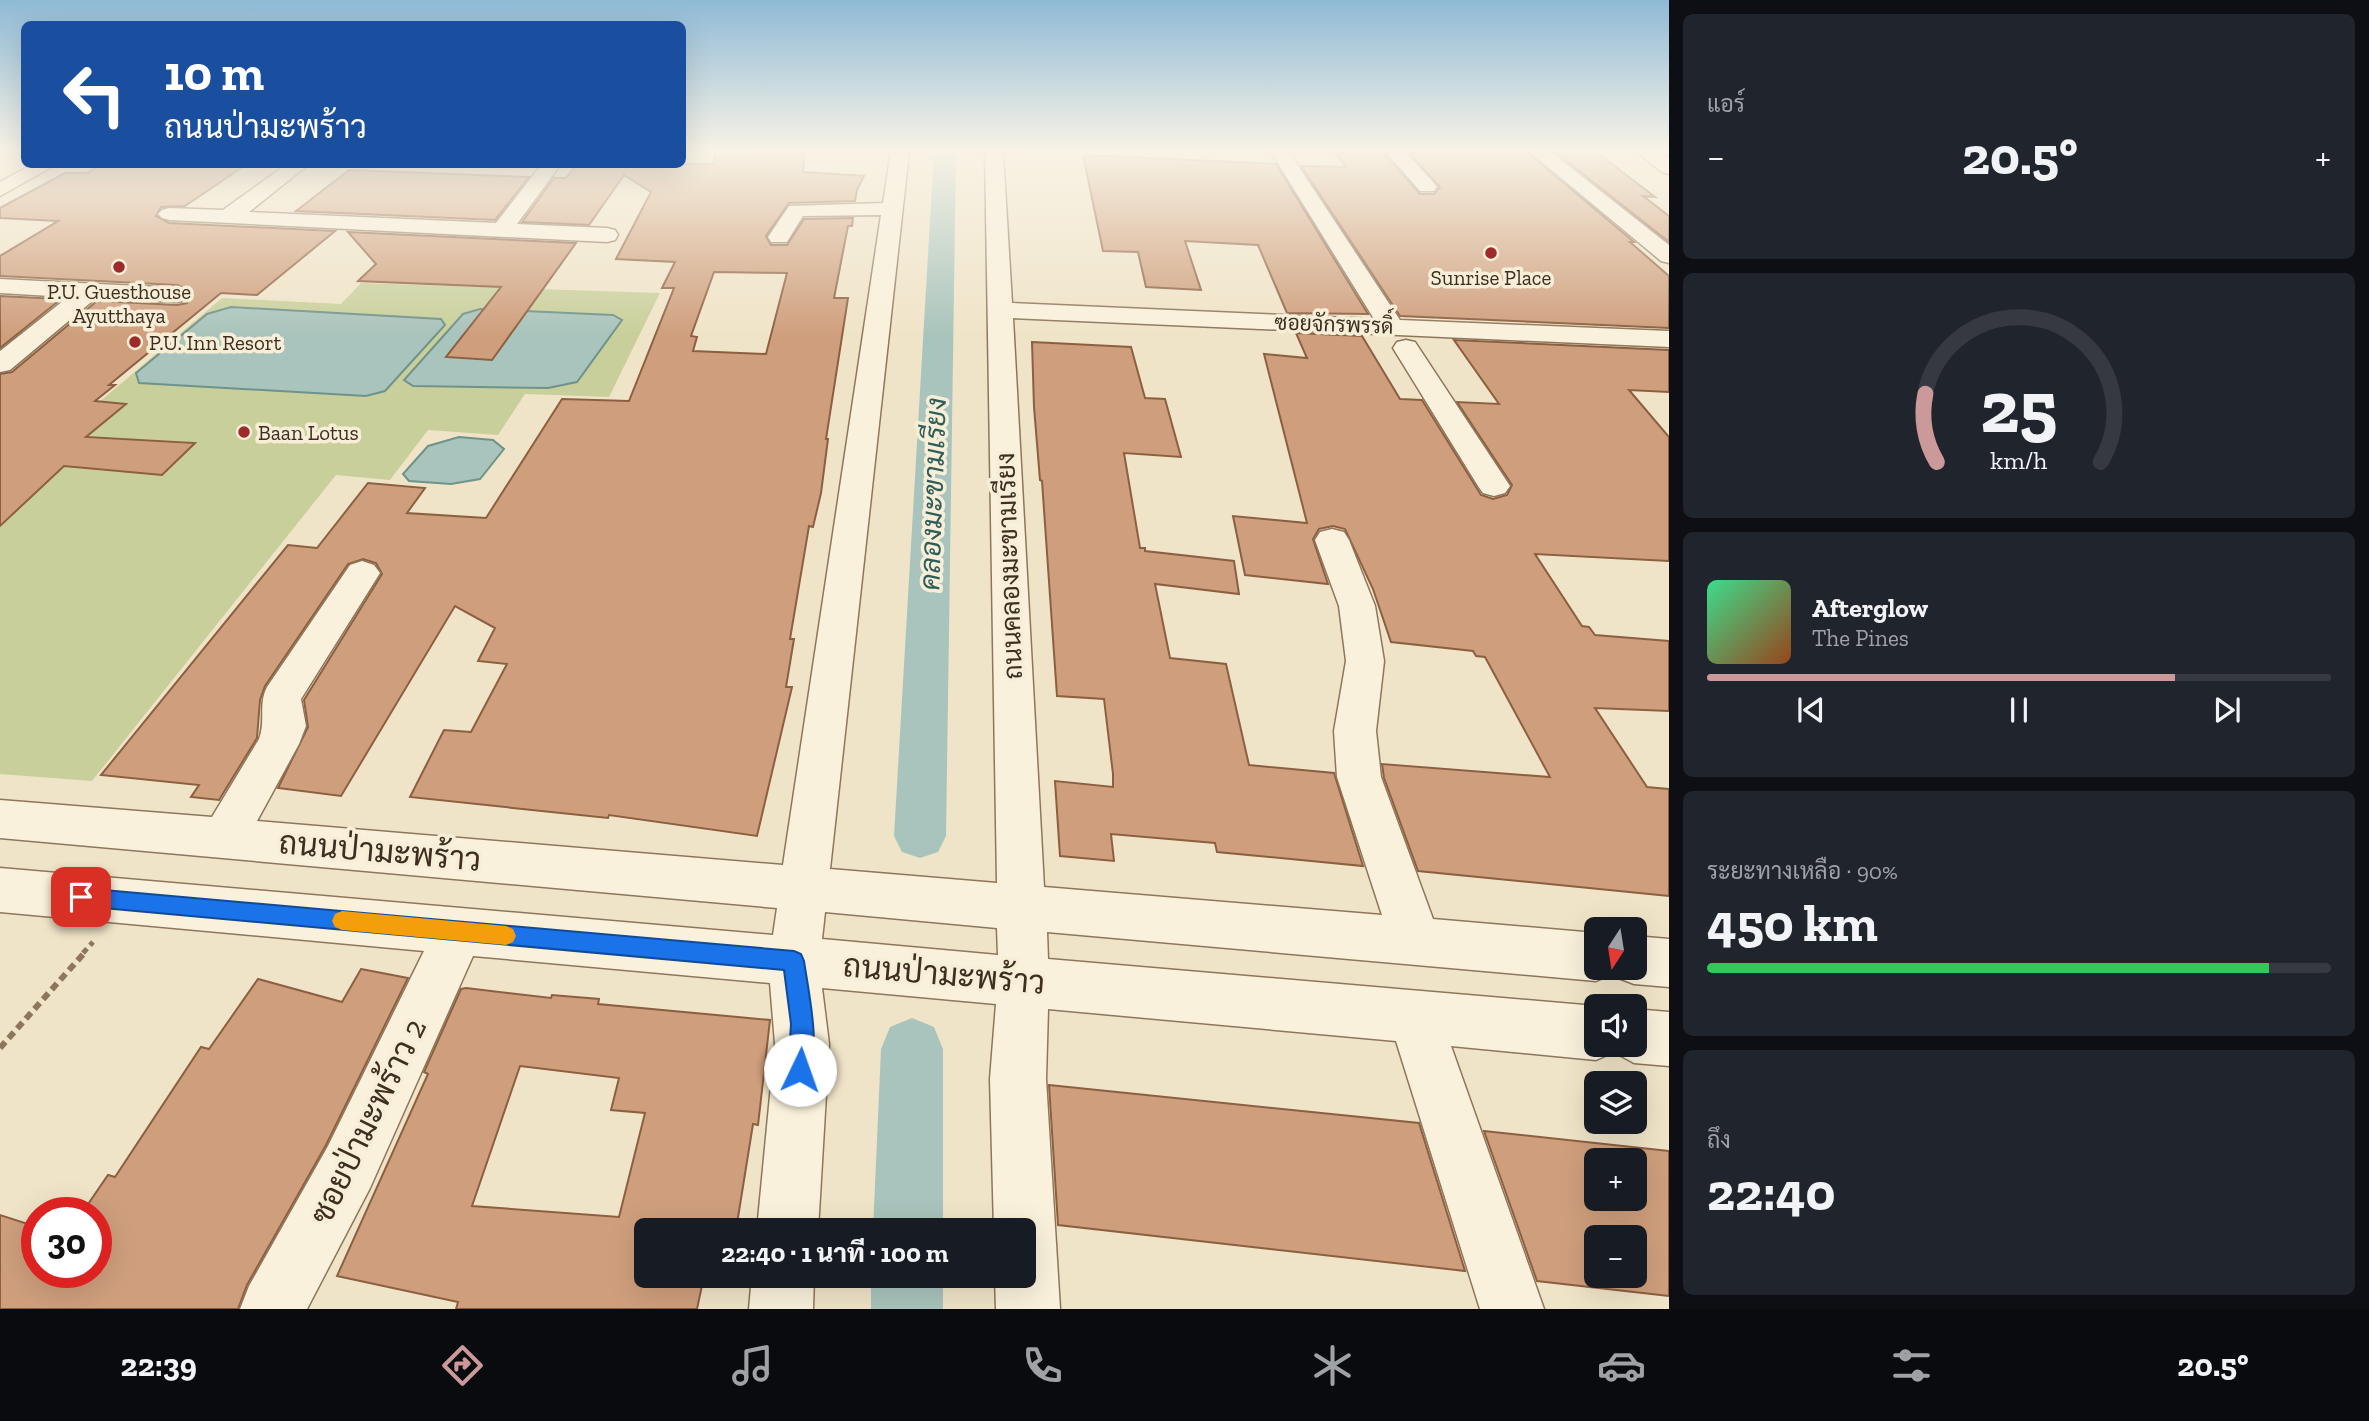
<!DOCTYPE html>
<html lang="th">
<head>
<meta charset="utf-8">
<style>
	:root { --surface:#171b24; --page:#20242c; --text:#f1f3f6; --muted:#9ea1a6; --line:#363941; --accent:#cc999b }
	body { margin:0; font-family:"Zilla Slab",Sarabun,serif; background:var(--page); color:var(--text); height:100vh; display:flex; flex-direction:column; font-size:26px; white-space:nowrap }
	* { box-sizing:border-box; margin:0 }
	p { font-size:23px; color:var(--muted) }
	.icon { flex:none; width:38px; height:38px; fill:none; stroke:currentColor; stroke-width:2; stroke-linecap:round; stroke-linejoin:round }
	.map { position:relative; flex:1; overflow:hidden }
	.details { display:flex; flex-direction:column; gap:14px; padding:14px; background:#0d0f14; width:700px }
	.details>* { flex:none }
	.banner { position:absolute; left:21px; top:21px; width:665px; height:147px; border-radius:10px; box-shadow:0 7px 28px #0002; background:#1a4fa0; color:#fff; overflow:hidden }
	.needle { width:46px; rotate:192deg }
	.controls { position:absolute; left:1584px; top:917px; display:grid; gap:14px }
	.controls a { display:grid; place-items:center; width:63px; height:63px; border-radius:10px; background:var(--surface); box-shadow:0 7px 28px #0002; font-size:35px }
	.speed { position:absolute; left:21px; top:1197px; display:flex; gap:14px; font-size:35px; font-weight:700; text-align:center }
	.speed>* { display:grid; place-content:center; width:91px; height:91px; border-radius:50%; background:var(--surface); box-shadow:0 7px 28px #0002; line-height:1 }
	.speed .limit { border:10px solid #d22; background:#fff; color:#111 }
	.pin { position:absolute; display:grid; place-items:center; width:60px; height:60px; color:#fff; margin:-30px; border-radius:14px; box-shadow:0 4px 10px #0006 }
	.me { position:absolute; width:77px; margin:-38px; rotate:3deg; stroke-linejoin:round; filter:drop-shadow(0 0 5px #0008) }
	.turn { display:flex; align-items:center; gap:24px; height:147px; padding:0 28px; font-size:32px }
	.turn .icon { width:91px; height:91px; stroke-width:2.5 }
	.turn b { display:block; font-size:49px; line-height:60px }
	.big { font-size:52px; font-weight:800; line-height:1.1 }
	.details .tile { flex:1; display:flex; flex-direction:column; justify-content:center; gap:10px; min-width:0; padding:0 24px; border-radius:10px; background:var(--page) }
	.details .dial { align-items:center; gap:0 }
	.dial svg { height:182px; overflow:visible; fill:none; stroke:var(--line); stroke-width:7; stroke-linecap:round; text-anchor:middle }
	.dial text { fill:var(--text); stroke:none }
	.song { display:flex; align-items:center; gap:21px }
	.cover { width:84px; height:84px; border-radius:10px; background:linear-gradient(135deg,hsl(150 70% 55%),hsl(20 70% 35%)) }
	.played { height:7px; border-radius:4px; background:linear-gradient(90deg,var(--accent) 75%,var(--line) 75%) }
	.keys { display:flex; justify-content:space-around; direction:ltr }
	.heat { display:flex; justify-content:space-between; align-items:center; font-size:38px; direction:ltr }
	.charge { height:10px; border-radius:5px; background:linear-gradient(90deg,#34c759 90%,var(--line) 0) }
	.trip { position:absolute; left:634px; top:1218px; width:402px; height:70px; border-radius:10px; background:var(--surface); box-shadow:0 7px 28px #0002; font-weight:800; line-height:70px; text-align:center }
	.menu { display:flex; height:112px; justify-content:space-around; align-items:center; background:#090b0e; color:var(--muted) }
	.menu .icon { width:49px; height:49px }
	.menu .on { color:var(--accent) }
	.menu b { font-size:32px; color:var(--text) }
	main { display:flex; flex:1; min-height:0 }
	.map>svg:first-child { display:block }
	.green { fill:#c9cf9b }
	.water { fill:#a9c4bc; stroke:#6f938a; stroke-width:2 }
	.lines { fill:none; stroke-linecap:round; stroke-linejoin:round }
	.canal { fill:#a9c4bc; fill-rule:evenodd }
	.building { fill:#cf9f7d; stroke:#8d5f41; stroke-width:2; fill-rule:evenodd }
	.minor-casing { stroke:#8d765c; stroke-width:3 }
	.path-far1 { stroke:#8d765c; stroke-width:5; stroke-dasharray:6 4.5; stroke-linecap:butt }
	.path { stroke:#8d765c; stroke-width:6; stroke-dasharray:8 5; stroke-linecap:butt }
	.minor { fill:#faf1dc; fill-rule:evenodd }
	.route { fill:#1a73e8; stroke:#114b97; stroke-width:2 }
	.slow { fill:#f59e0b }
	.poi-dot { fill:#9e2a2b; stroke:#f7eed8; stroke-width:2.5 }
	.labels { text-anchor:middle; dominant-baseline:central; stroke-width:7; stroke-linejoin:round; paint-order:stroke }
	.far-poi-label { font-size:21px; fill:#3d2e20; stroke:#f7eed8 }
	.far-street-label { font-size:21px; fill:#3d2e20; stroke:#f7eed8 }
	.street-label { font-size:26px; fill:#3d2e20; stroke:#f7eed8 }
	.water-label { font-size:28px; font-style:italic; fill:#2f5d5a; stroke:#f7eed8 }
	.near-street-label { font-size:32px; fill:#3d2e20; stroke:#f7eed8 }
</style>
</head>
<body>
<main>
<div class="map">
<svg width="1669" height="1309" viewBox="0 0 1669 1309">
	<rect width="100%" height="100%" fill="#f0e4c8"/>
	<path class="green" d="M 361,283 L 660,293 L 609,397 L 525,394 L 498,435 L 428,430 L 390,480 L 336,475 L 92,781 L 0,774 L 0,486 L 222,298 L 341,304 Z"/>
	<path class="water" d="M 231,307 L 441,319 L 445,325 L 385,391 L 366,396 L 139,383 L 136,373 L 207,314 Z
		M 480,309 L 613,315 L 622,320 L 577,382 L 548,388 L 413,386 L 404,380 L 463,314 Z
		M 459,437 L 493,440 L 504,449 L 480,479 L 451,484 L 409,481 L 403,474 L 428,446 Z"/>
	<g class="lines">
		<path class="canal" d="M 934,152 L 956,152 L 946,836 L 938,852 L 920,858 L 902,852 L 894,836 Z
			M 912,1018 L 934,1027 L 943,1049 L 943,1230 L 873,1230 L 881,1049 L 890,1027 Z
			M 871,1276 L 943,1276 L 943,1309 L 871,1309 Z"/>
	</g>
	<path class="building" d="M 716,152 L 805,152 L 803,172 L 864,176 L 857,190 L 855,201 L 789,203 L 766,236 L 771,245 L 787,245 L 804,219 L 853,218 L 852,226 L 848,226 L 834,298 L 848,298 L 826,439 L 828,439 L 821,493 L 813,527 L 809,526 L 790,639 L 794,639 L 786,687 L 792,687 L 757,836 L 609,815 L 608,818 L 410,797 L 444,730 L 471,732 L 507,664 L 478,661 L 495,628 L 455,606 L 341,796 L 278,788 L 308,727 L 304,700 L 382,574 L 376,563 L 363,559 L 348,564 L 265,686 L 260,700 L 257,738 L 219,800 L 191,797 L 199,785 L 101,775 L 288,545 L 317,548 L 368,483 L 425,488 L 407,513 L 486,518 L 562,399 L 629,401 L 674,288 L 662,288 L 675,262 L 616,259 L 651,192 L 624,175 L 589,225 L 522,222 L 554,178 L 566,178 L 577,164 L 713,164 ZM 714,272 L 787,273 L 766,354 L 693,351 L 697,337 L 691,336 Z
		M 1334,152 L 1383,152 L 1420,194 L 1434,194 L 1440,187 L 1408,152 L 1527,152 L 1634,242 L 1630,242 L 1669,276 L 1669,328 L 1400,316 L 1301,166 L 1346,167 Z
		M 1555,152 L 1596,152 L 1655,197 L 1643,196 L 1669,216 L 1669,242 Z
		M 1083,155 L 1276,164 L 1368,314 L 1287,313 L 1258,245 L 1185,241 L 1201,290 L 1146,287 L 1138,252 L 1103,251 Z
		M 102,164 L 247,164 L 185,206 L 161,207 L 156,216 L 169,223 L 335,231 L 257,295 L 221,293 L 109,385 L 115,385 L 95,401 L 126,404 L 86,437 L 195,443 L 162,475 L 64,466 L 0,526 L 0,374 L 12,372 L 97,301 L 177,305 L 187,303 L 191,296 L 188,289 L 177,285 L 0,276 L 0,256 L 58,221 L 0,218 L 0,208 L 65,173 L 87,173 Z
		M 349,170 L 529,177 L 495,220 L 296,211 Z
		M 348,232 L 576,243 L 492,360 L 446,357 L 501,287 L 358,281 L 376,264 Z
		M 0,296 L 61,299 L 0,348 Z
		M 1296,333 L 1362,336 L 1400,399 L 1422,400 L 1481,495 L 1493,499 L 1507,495 L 1512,485 L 1457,402 L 1499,404 L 1454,340 L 1669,350 L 1669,392 L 1629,390 L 1669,437 L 1669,561 L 1535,554 L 1582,626 L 1589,627 L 1595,635 L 1669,641 L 1669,711 L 1595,708 L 1647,787 L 1669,789 L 1669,896 L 1418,871 L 1384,778 L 1382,764 L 1550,777 L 1485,657 L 1476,656 L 1473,651 L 1391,642 L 1373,589 L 1345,529 L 1333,526 L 1319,529 L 1313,539 L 1328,584 L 1245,575 L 1233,516 L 1307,523 L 1264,354 L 1307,358 Z
		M 1032,342 L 1131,347 L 1145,398 L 1165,399 L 1181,457 L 1124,453 L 1140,548 L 1145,548 L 1145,551 L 1234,561 L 1239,594 L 1155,584 L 1170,658 L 1226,664 L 1249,765 L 1334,773 L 1363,866 L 1217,852 L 1215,843 L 1111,834 L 1114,861 L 1060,856 L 1055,781 L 1113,787 L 1113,774 L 1104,699 L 1057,696 L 1042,481 L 1040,480 L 1034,407 Z
		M 361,969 L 408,978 L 326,1145 L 247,1285 L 238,1309 L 0,1309 L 0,1215 L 37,1227 L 37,1272 L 96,1272 L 96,1213 L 82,1213 L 108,1175 L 115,1177 L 201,1047 L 209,1049 L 258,979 L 342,1002 Z
		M 466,988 L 551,998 L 552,995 L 599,999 L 598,1004 L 770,1020 L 758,1125 L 753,1124 L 736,1230 L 646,1230 L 646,1276 L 704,1276 L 697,1309 L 456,1309 L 458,1302 L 337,1276 L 428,1074 L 424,1072 L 461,989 ZM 520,1066 L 619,1078 L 611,1110 L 645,1113 L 619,1217 L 472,1206 Z
		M 1049,1085 L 1419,1123 L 1465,1271 L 1058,1225 Z
		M 1484,1131 L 1669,1151 L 1669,1296 L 1537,1281 ZM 1596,1160 L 1634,1160 L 1634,1199 L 1596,1199 ZM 1596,1237 L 1634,1237 L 1634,1276 L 1596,1276 Z"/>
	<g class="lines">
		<defs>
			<path id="minor" d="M 891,152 L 909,152 L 830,869 L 997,883 L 985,152 L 1003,152 L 1012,303 L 1374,319 L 1271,152 L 1289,152 L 1400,320 L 1669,331 L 1669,347 L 1013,318 L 1044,887 L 1382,915 L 1337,777 L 1334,731 L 1346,661 L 1339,606 L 1315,540 L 1320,532 L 1332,529 L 1344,532 L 1349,540 L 1375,606 L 1384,661 L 1376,731 L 1381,777 L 1433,919 L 1596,933 L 1596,968 L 1634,968 L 1634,936 L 1669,939 L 1669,987 L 1634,984 L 1616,977 L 1614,973 L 1596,981 L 1047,932 L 1048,959 L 1596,1006 L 1596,1045 L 1634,1045 L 1634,1009 L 1669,1012 L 1669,1066 L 1634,1063 L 1614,1052 L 1596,1060 L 1451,1046 L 1544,1309 L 1480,1309 L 1396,1041 L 1048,1009 L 1046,1079 L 1060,1309 L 996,1309 L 995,1276 L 1024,1276 L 1024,1230 L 994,1230 L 990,1079 L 996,1004 L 822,988 L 829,1044 L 818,1230 L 757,1230 L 775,1044 L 770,983 L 473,956 L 370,1188 L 307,1309 L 240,1309 L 249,1286 L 328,1146 L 424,951 L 0,912 L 0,868 L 773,935 L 777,908 L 0,838 L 0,800 L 212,817 L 259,739 C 266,721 258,704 267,687 L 350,565 L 362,561 L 374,565 L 380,573 L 301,699 L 306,726 L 299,744 L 257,821 L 783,865 L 881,215 L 803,216 L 787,242 L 771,242 L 768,237 L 789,206 L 883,203 ZM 825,912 L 997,928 L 998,955 L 822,939 Z
				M 1386,152 L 1405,152 L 1434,183 L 1437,187 L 1434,191 L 1420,191 Z
				M 1530,152 L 1551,152 L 1669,245 L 1669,263 L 1661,261 Z
				M 1637,152 L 1658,152 L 1669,159 L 1669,174 L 1662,172 Z
				M 33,164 L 57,164 L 0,196 L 0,182 Z
				M 287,164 L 309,164 L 249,212 L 496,223 L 542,164 L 561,164 L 517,224 L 607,228 L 615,230 L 618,235 L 615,240 L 607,242 L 169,220 L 162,218 L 158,214 L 162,210 L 169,208 L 223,210 Z
				M 0,279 L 177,288 L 186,290 L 189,295 L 186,300 L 177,302 L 96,298 L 10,370 L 0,372 L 0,351 L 68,297 L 0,293 Z
				M 1406,340 L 1415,342 L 1510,486 L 1505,493 L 1494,496 L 1483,493 L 1478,486 L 1393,348 L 1397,342 Z
				M 752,1276 L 814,1276 L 813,1309 L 749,1309 Z"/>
		</defs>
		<use href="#minor" class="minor-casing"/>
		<path class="path-far1" d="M 83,953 L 93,942"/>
		<path class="path" d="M 0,1048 L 85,952"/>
		<use href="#minor" class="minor"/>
	</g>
	<linearGradient id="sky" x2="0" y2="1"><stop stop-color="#8fbad6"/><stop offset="0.45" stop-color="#f8f3e6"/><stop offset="1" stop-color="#f8f3e6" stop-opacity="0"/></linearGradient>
	<rect width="1669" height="335" fill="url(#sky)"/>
	<path class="route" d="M 81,888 L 794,951 L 801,954 L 804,961 C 809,995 821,1047 808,1078 L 800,1082 L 792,1078 L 788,1070 L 791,1024 L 784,970 L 81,906 L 74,903 L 71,897 L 74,891 Z"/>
	<path class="slow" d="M 342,911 L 506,926 L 513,929 L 516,936 L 513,942 L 506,945 L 342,930 L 335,927 L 332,921 L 335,914 Z"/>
	<g class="poi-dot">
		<circle cx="1491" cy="253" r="7"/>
		<circle cx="119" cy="267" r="7"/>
		<circle cx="135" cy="342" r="7"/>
		<circle cx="244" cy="432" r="7"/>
	</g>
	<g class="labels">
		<g class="far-poi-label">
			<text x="1491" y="277">Sunrise Place</text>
			<text x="119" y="291">P.U. Guesthouse<tspan x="119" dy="24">Ayutthaya</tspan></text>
			<text x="149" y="342" text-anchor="start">P.U. Inn Resort</text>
			<text x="258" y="432" text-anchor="start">Baan Lotus</text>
		</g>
		<g class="far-street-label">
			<text transform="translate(1334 324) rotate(2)">ซอยจักรพรรดิ์</text>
		</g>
		<g class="street-label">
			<text transform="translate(1009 566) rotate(-92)">ถนนคลองมะขามเรียง</text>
		</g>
		<g class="water-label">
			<text transform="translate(933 494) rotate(-88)">คลองมะขามเรียง</text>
		</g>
		<g class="near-street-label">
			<text transform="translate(380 851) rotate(5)">ถนนป่ามะพร้าว</text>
			<text transform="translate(944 974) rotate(5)">ถนนป่ามะพร้าว</text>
			<text transform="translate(368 1121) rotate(-64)">ซอยป่ามะพร้าว 2</text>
		</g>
	</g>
</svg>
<div class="controls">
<a><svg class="needle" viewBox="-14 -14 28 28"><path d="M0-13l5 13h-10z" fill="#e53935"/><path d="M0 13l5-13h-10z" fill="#9ea1a6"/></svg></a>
<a><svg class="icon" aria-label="sound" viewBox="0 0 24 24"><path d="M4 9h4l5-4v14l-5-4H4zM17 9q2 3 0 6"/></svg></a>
<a><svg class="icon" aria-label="layers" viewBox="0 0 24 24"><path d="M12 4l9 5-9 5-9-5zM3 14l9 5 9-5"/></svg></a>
<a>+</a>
<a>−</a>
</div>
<div class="speed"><div class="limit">30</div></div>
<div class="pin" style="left:81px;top:897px;background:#d93025"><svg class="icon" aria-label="arrive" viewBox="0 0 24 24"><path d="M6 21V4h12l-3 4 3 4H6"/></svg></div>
<svg class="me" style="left:800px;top:1070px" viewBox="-20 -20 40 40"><circle r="19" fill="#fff"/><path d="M0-13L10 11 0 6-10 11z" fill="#1a73e8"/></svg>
<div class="trip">22:40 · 1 นาที · 100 m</div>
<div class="banner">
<div class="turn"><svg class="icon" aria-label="left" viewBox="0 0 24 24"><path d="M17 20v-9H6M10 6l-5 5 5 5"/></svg><div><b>10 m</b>ถนนป่ามะพร้าว</div></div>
</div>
</div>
<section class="details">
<div class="tile"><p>แอร์</p>
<div class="heat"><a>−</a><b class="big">20.5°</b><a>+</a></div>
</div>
<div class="tile dial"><svg viewBox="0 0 100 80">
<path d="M14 69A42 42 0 1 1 86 69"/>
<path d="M14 69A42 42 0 0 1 9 39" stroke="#cc999b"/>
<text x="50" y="56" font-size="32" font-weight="700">25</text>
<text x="50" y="72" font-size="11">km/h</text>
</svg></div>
<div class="tile">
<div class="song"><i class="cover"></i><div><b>Afterglow</b><p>The Pines</p></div></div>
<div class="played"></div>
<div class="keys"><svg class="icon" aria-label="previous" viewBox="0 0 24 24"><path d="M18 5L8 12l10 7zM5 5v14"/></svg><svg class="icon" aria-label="pause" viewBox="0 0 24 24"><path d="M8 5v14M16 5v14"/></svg><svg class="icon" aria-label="next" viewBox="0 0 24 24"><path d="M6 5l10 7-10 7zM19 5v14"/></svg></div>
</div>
<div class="tile"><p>ระยะทางเหลือ · 90%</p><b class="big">450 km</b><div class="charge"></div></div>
<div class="tile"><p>ถึง</p><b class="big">22:40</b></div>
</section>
</main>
<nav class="menu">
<b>22:39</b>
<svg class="icon on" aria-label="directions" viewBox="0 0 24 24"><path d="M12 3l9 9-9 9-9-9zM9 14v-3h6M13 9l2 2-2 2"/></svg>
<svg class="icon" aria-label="music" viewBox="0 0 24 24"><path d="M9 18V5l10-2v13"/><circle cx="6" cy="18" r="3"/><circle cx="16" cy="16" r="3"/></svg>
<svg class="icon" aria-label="phone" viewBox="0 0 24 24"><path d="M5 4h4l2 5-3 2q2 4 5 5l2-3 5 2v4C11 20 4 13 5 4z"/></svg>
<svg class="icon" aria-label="climate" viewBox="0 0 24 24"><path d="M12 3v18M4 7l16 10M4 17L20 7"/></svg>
<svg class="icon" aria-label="car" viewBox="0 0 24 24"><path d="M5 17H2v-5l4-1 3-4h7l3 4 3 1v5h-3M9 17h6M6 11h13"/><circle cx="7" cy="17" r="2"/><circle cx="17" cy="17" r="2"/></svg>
<svg class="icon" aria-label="filters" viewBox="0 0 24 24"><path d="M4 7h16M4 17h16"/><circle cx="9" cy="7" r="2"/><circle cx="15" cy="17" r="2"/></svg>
<b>20.5°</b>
</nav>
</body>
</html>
